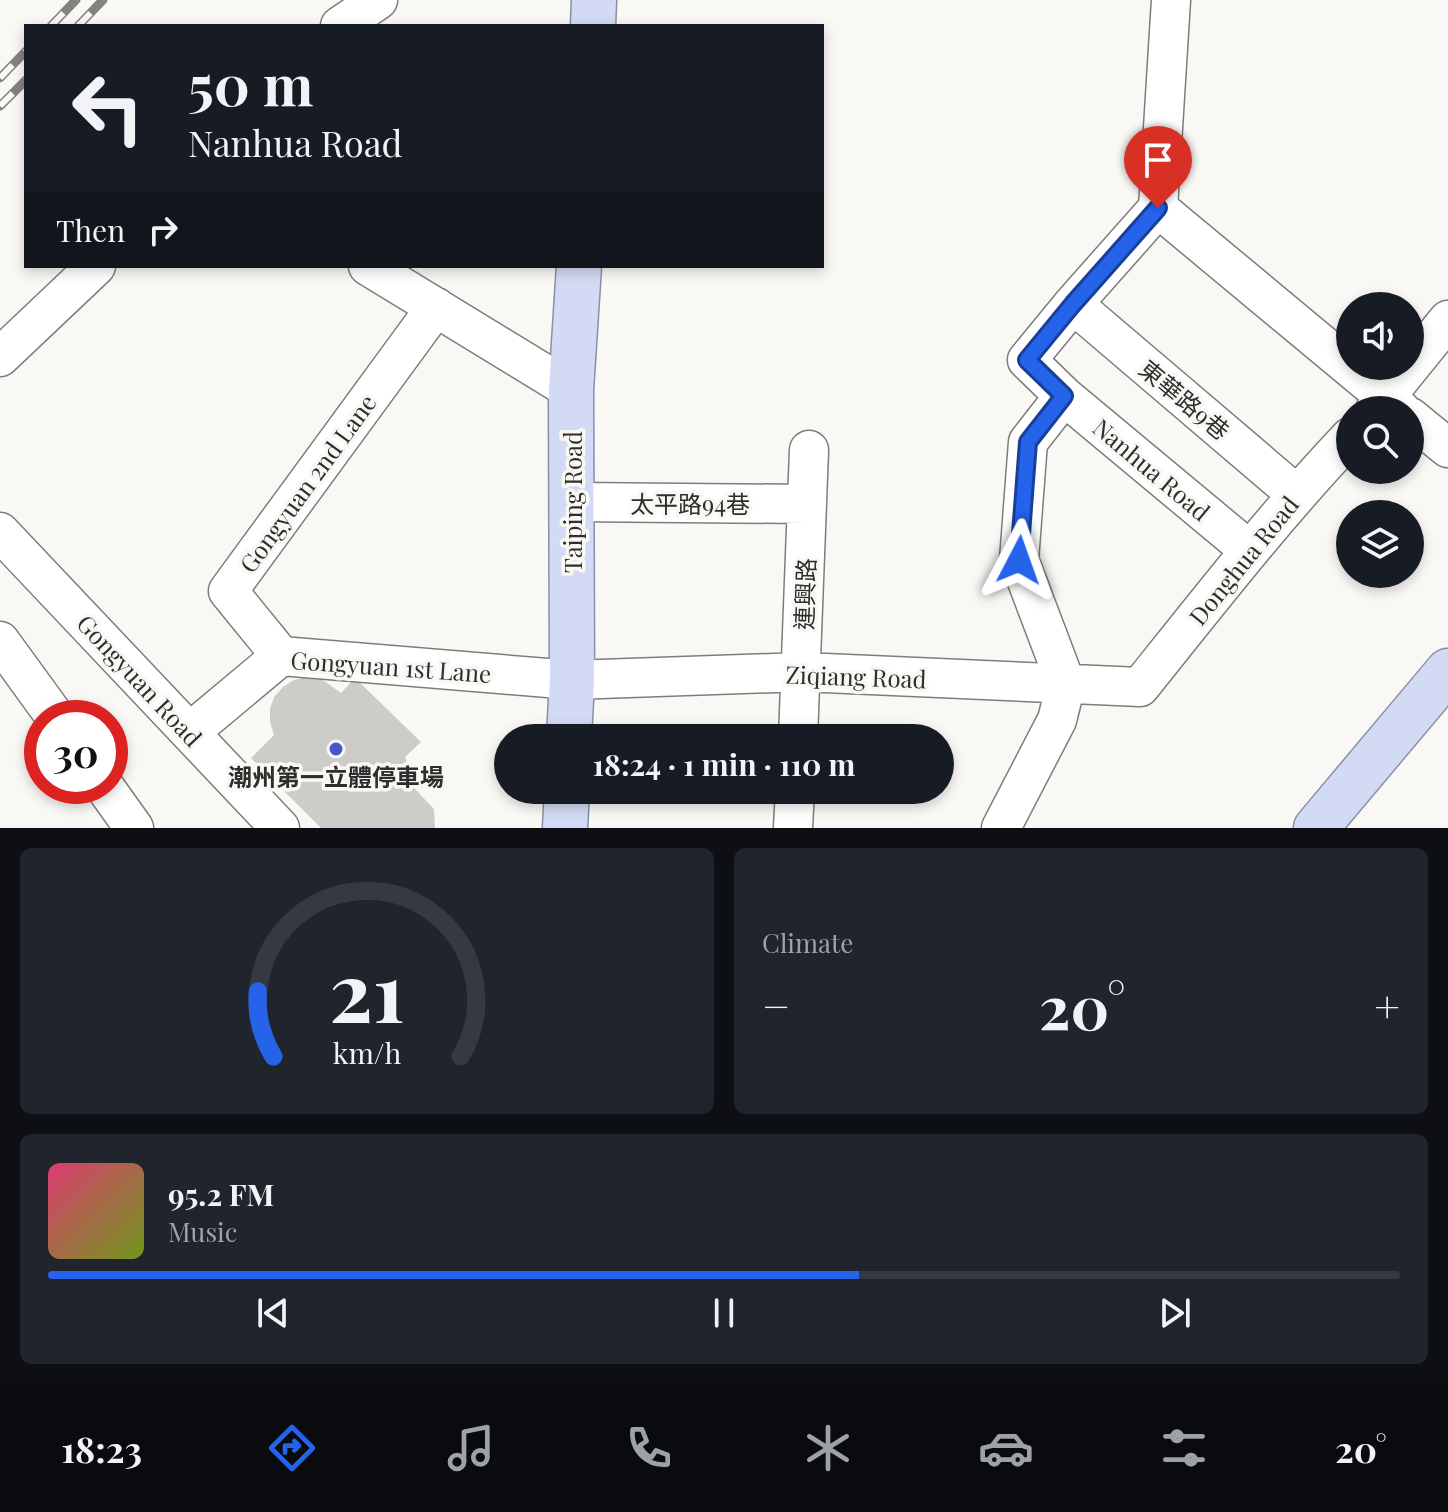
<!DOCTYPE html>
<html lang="en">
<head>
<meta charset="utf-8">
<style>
	:root { --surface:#171b24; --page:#20242c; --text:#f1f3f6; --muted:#9ea1a6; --line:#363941; --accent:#2563eb }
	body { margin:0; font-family:"Playfair Display","Noto Sans TC",serif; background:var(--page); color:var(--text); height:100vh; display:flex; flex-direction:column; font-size:30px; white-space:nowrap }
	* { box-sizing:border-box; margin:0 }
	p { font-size:26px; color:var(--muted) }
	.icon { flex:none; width:44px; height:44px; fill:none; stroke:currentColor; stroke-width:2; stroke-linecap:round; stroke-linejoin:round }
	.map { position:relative; height:828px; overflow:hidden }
	.panel { display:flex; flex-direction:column; gap:20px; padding:20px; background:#0d0f14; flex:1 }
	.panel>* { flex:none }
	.hud { position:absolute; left:24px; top:24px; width:800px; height:244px; border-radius:0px; box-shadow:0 4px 12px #0003; background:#171b24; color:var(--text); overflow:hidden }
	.buttons { position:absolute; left:1336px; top:292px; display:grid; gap:16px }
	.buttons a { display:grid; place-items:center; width:88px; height:88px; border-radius:50%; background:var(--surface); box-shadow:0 4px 12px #0003; font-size:40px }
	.speed { position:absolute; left:24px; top:700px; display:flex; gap:16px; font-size:40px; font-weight:700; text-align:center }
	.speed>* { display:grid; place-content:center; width:104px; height:104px; border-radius:50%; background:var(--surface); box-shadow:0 4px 12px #0003; line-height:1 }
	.speed .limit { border:12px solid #d22; background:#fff; color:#111 }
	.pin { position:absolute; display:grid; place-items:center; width:68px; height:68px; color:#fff; margin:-82px -34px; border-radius:50% 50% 50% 0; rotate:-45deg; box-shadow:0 0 8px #0007 }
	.pin .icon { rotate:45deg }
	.me { position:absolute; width:88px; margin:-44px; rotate:4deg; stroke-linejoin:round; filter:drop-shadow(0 0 6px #0008) }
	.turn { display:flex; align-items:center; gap:28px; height:168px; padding:0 32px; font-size:36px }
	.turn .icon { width:104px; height:104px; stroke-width:2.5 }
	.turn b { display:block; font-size:56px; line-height:68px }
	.then { display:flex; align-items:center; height:76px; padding:0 32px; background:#0003; gap:16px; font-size:30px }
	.big { font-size:60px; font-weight:700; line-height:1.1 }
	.panel .tile { flex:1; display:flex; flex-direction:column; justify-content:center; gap:12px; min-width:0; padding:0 28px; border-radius:12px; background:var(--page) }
	.panel .dial { align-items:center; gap:0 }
	.dial svg { height:208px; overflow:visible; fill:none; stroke:var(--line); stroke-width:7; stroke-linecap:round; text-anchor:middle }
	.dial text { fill:var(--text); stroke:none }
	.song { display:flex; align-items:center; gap:24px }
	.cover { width:96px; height:96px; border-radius:12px; background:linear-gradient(135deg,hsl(340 70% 55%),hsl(80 70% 35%)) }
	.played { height:8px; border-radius:4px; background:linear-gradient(90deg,var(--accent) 60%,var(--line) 60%) }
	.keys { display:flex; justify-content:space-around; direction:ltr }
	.heat { display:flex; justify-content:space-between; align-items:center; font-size:44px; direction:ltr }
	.panel .tiles { flex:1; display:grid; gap:20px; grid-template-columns:1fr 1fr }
	.tile:last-child { grid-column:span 2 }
	.trip { position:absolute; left:494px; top:724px; width:460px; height:80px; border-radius:40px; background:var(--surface); box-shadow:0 4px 12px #0003; font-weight:700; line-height:80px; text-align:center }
	.menu { display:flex; height:128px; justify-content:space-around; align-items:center; background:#090b0e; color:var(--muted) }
	.menu .icon { width:56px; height:56px }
	.menu .on { color:var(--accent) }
	.menu b { font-size:36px; color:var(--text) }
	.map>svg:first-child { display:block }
	.building { fill:#ceccc9 }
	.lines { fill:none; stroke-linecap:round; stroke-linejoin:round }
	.minor-casing { stroke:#7f7d7a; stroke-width:41 }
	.major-casing { stroke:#878faa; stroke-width:47 }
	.minor { stroke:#fff; stroke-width:38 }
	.major { stroke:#d3dbf4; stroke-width:44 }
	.rail-casing { stroke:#848281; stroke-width:9 }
	.rail { stroke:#faf8f5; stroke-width:6; stroke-dasharray:18; stroke-linecap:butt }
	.route-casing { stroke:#184099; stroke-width:20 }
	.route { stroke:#2563eb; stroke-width:14 }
	.poi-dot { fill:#4657cb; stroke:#faf8f5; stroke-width:3 }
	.labels { text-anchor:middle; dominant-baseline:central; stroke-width:7; stroke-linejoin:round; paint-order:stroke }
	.street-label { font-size:24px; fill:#2f2e2d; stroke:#faf8f5 }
	.poi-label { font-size:24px; font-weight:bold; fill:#2f2e2d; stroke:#faf8f5 }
</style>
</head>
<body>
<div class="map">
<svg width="1448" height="828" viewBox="0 0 1448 828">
	<rect width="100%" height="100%" fill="#faf8f5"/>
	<path class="building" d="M 307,677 L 320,678 L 341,693 L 355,678 L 421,742 L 405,757 L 415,789 L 434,809 L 435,828 L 321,828 L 251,758 L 274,735 L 270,722 L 270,709 L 274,697 L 283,687 L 294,680 Z"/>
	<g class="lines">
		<defs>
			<path id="minor" d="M 1171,0 L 1158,208 L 1401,410
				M 340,26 L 378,0
				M 1158,208 L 1073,304 L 1027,360 L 1064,396 L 1249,550
				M 368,266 L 571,390
				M 1073,304 L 1296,494
				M 0,357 L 96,266
				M 1375,410 L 1448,320
				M 1410,417 L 1448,448
				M 572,502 L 807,504
				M 0,532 L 280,828
				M 0,641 L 56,718
				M 281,656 L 228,591 L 436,307
				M 190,732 L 281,656 L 572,680 L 802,672 L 1140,687 C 1208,602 1275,516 1350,437
				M 798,738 L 809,450
				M 104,786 L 134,828
				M 793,828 L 795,790
				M 1001,828 L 1057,720 L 1066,684 L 1019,560 L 1028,442 L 1064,396"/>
			<path id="major" d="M 593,26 L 594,0
				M 569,738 L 572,680 L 571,390 L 579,266
				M 565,828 L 567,790
				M 1316,828 L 1448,671"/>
		</defs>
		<use href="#minor" class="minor-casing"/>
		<use href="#major" class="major-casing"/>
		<use href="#minor" class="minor"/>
		<use href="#major" class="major"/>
		<defs>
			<path id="rail" d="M 51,26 L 76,0
				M 78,26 L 103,0
				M 0,78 L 26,51
				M 0,106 L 26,80"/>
		</defs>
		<use href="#rail" class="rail-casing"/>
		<use href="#rail" class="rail"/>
	</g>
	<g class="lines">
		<defs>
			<path id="route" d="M 1019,560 L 1028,442 L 1064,396 L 1027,360 L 1073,304 L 1158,208"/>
		</defs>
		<use href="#route" class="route-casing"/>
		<use href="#route" class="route"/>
	</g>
	<circle class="poi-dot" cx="336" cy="749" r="8"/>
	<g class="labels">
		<g class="street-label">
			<text transform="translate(1185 399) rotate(40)">東華路9巷</text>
			<text transform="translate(1152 469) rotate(40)">Nanhua Road</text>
			<text transform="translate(307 483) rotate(-54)">Gongyuan 2nd Lane</text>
			<text transform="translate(572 502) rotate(-90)">Taiping Road</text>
			<text x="690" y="503">太平路94巷</text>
			<text transform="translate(1243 560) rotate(-51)">Donghua Road</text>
			<text transform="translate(804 594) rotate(-88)">連興路</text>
			<text transform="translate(391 666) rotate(4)">Gongyuan 1st Lane</text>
			<text transform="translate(856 676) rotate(2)">Ziqiang Road</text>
			<text transform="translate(140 680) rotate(47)">Gongyuan Road</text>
		</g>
		<g class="poi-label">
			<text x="336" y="776">潮州第一立體停車場</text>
		</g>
	</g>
</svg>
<div class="buttons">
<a><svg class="icon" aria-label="sound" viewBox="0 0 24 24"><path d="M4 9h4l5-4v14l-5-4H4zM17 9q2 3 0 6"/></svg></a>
<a><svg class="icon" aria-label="search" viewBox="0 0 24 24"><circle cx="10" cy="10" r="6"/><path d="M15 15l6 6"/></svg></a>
<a><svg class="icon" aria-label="layers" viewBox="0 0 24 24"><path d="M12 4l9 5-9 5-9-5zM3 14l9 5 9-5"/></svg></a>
</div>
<div class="speed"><div class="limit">30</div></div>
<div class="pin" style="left:1158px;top:208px;background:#d93025"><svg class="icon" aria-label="arrive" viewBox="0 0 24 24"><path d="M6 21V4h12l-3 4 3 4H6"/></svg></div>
<svg class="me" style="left:1019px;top:560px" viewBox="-20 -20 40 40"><path d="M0-17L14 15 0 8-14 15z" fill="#2563eb" stroke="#fff" stroke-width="4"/></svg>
<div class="trip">18:24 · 1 min · 110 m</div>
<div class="hud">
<div class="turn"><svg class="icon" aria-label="left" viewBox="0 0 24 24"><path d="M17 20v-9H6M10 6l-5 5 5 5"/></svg><div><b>50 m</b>Nanhua Road</div></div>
<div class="then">Then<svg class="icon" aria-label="right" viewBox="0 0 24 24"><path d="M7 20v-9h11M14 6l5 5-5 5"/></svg></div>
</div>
</div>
<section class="panel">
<div class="tiles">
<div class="tile dial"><svg viewBox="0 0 100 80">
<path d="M14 69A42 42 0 1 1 86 69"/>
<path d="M14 69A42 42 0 0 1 8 44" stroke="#2563eb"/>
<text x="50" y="56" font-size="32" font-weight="700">21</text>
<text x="50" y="72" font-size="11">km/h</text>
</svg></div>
<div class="tile"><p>Climate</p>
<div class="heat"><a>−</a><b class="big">20°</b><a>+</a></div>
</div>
<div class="tile">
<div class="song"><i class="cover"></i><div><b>95.2 FM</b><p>Music</p></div></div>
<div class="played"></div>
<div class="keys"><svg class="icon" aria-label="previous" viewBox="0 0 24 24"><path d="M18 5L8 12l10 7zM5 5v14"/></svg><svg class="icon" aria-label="pause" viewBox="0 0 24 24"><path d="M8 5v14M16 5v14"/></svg><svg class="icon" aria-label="next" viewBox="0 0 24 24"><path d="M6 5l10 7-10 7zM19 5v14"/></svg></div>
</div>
</div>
</section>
<nav class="menu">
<b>18:23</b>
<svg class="icon on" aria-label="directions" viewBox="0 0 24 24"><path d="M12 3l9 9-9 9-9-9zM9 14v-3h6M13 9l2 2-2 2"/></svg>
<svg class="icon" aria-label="music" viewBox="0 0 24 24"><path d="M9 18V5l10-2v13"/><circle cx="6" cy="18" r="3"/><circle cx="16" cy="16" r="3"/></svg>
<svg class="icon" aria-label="phone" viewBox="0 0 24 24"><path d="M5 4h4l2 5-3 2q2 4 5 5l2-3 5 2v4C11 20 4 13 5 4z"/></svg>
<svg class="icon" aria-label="climate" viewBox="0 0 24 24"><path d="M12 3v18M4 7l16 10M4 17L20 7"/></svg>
<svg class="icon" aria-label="car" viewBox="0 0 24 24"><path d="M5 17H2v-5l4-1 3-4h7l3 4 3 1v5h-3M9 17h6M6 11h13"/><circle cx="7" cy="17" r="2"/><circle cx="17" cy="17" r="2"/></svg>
<svg class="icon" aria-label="filters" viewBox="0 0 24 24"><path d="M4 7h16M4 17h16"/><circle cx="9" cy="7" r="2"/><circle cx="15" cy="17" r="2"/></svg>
<b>20°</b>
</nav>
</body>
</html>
